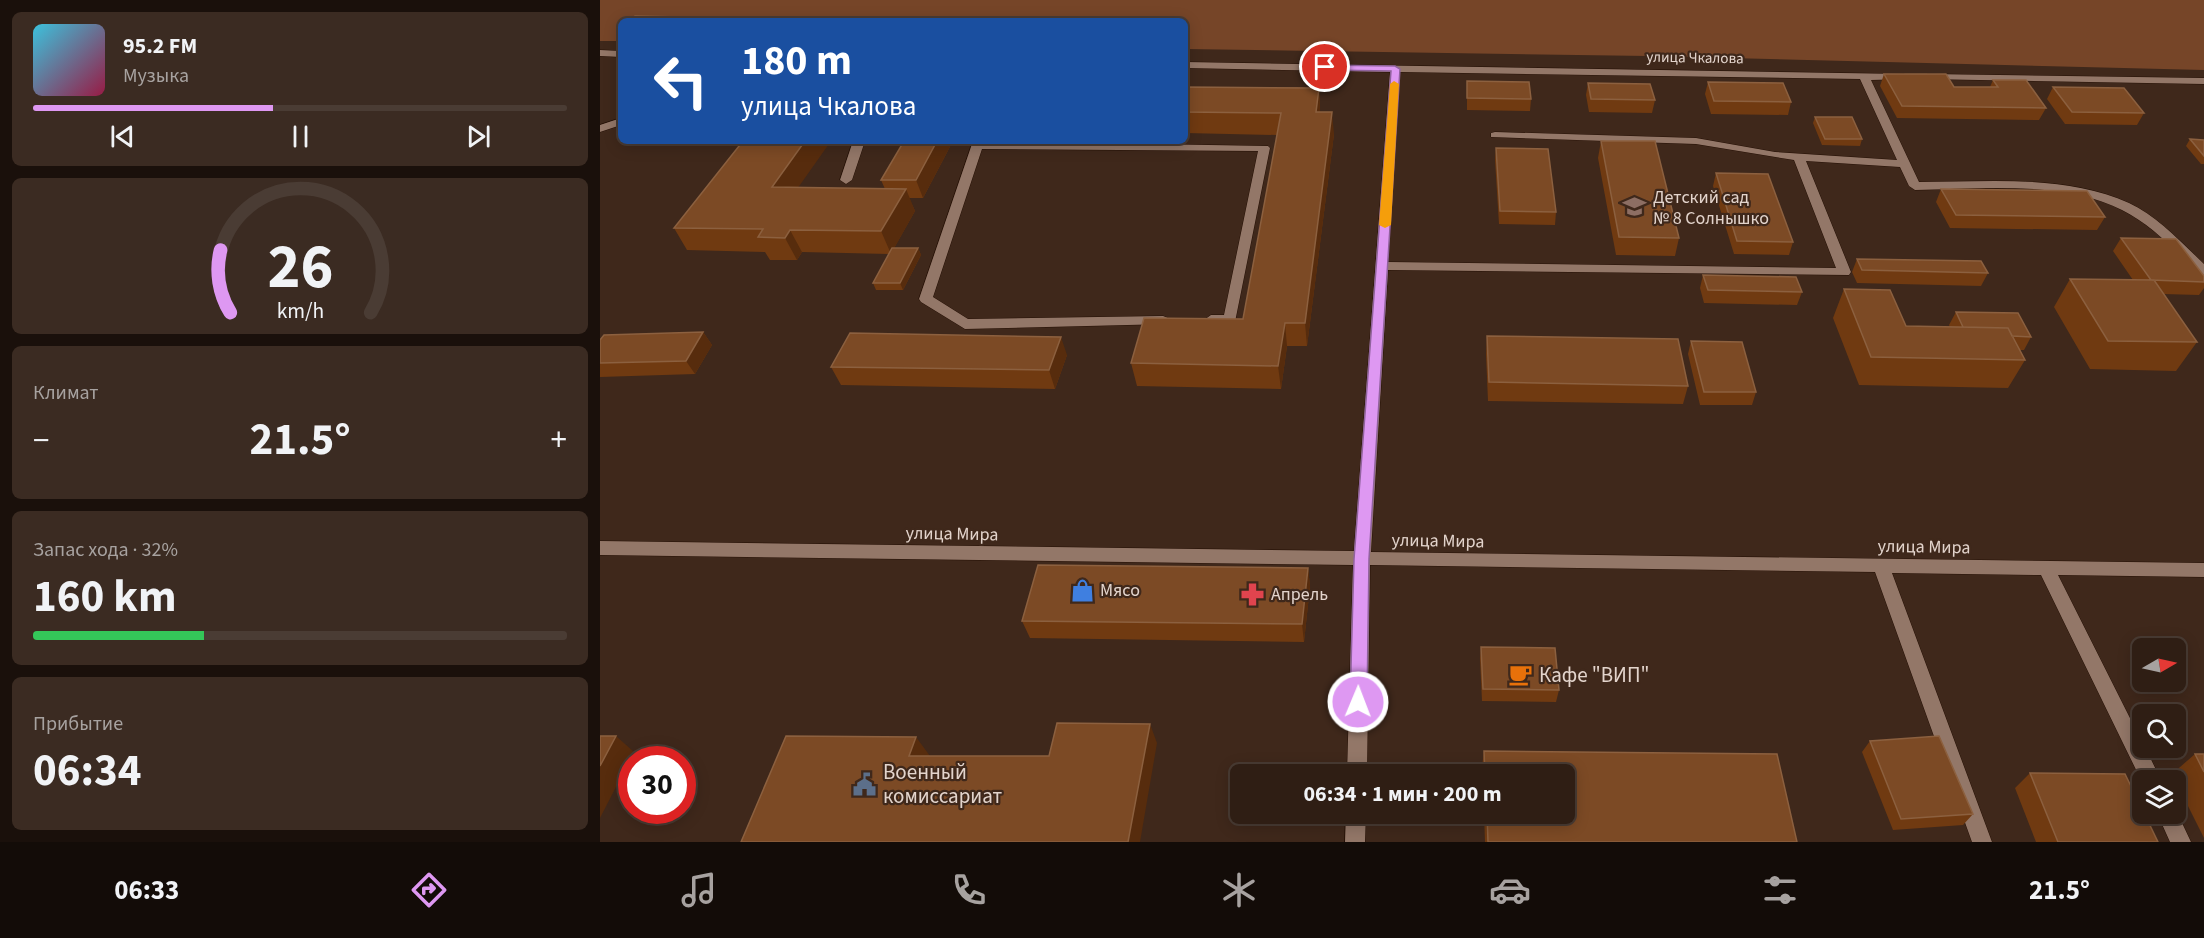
<!DOCTYPE html>
<html lang="ru">
<head>
<meta charset="utf-8">
<style>
	:root { --surface:#2f1e14; --page:#3b2b22; --text:#f1f3f6; --muted:#a7a2a0; --line:#4a3c34; --accent:#de98f2 }
	body { margin:0; font-family:"Source Sans 3",sans-serif; background:var(--page); color:var(--text); height:100vh; display:flex; flex-direction:column; font-size:22px; white-space:nowrap }
	* { box-sizing:border-box; margin:0 }
	p { font-size:20px; color:var(--muted) }
	.icon { flex:none; width:33px; height:33px; fill:none; stroke:currentColor; stroke-width:2; stroke-linecap:round; stroke-linejoin:round }
	.map { position:relative; flex:1; overflow:hidden }
	.drawer { display:flex; flex-direction:column; gap:12px; padding:12px; background:#1a100b; width:600px }
	.drawer>* { flex:none }
	.top-card { position:absolute; left:18px; top:18px; width:570px; height:126px; border-radius:9px; box-shadow:0 3px 15px #0003,0 0 0 2px var(--line); background:#1a4fa0; color:#fff; overflow:hidden }
	.needle { width:39px; rotate:81deg }
	.controls { position:absolute; left:1532px; top:638px; display:grid; gap:12px }
	.controls a { display:grid; place-items:center; width:54px; height:54px; border-radius:9px; background:var(--surface); box-shadow:0 3px 15px #0003,0 0 0 2px var(--line); font-size:30px }
	.speed { position:absolute; left:18px; top:746px; display:flex; gap:12px; font-size:30px; font-weight:700; text-align:center }
	.speed>* { display:grid; place-content:center; width:78px; height:78px; border-radius:50%; background:var(--surface); box-shadow:0 3px 15px #0003,0 0 0 2px var(--line); line-height:1 }
	.speed .limit { border:9px solid #d22; background:#fff; color:#111 }
	.pin { position:absolute; display:grid; place-items:center; width:51px; height:51px; color:#fff; margin:-26px; border:3px solid #fff; border-radius:50%; box-shadow:0 2px 6px #0007 }
	.me { position:absolute; width:66px; margin:-33px; rotate:1deg; stroke-linejoin:round; filter:drop-shadow(0 0 4px #0008) }
	.turn { display:flex; align-items:center; gap:21px; height:126px; padding:0 24px; font-size:27px }
	.turn .icon { width:78px; height:78px; stroke-width:2.5 }
	.turn b { display:block; font-size:42px; line-height:51px }
	.big { font-size:45px; font-weight:700; line-height:1.1 }
	.drawer .card { flex:1; display:flex; flex-direction:column; justify-content:center; gap:9px; min-width:0; padding:0 21px; border-radius:9px; background:var(--page) }
	.drawer .dial { align-items:center; gap:0 }
	.dial svg { height:156px; overflow:visible; fill:none; stroke:var(--line); stroke-width:7; stroke-linecap:round; text-anchor:middle }
	.dial text { fill:var(--text); stroke:none }
	.song { display:flex; align-items:center; gap:18px }
	.cover { width:72px; height:72px; border-radius:9px; background:linear-gradient(135deg,hsl(190 70% 55%),hsl(340 70% 35%)) }
	.played { height:6px; border-radius:3px; background:linear-gradient(90deg,var(--accent) 45%,var(--line) 45%) }
	.keys { display:flex; justify-content:space-around; direction:ltr }
	.heat { display:flex; justify-content:space-between; align-items:center; font-size:33px; direction:ltr }
	.charge { height:9px; border-radius:4px; background:linear-gradient(90deg,#34c759 32%,var(--line) 0) }
	.trip { position:absolute; left:630px; top:764px; width:345px; height:60px; border-radius:9px; background:var(--surface); box-shadow:0 3px 15px #0003,0 0 0 2px var(--line); font-weight:700; line-height:60px; text-align:center }
	.dock { display:flex; height:96px; justify-content:space-around; align-items:center; background:#130c08; color:var(--muted) }
	.dock .icon { width:42px; height:42px }
	.dock .active { color:var(--accent) }
	.dock b { font-size:27px; color:var(--text) }
	main { display:flex; flex:1; min-height:0 }
	.map>svg:first-child { display:block }
	.green { fill:#764528 }
	.lines { fill:none; stroke-linecap:round; stroke-linejoin:round }
	.minor-casing { stroke:#251005; stroke-width:1 }
	.minor { fill:#937768; fill-rule:evenodd }
	.wall { fill:#703a11 }
	.shaded-wall { fill:#572c0d }
	.building { fill:#7c4a25; stroke:#8c603f; stroke-width:1.5 }
	.route { fill:#de98f2; stroke:#90639d; stroke-width:1.5 }
	.slow { fill:#f59e0b }
	.labels { text-anchor:middle; dominant-baseline:central; stroke-width:4.5; stroke-linejoin:round; paint-order:stroke }
	.far-street-label { font-size:15px; fill:#e3d4cc; stroke:#3f281b }
	.poi-label { font-size:18px; fill:#e3d4cc; stroke:#3f281b; text-anchor:start }
	.street-label { font-size:18px; fill:#e3d4cc; stroke:#3f281b }
	.near-poi-label { font-size:21px; fill:#e3d4cc; stroke:#3f281b; text-anchor:start }
</style>
</head>
<body>
<main>
<section class="drawer">
<div class="card">
<div class="song"><i class="cover"></i><div><b>95.2 FM</b><p>Музыка</p></div></div>
<div class="played"></div>
<div class="keys"><svg class="icon" aria-label="previous" viewBox="0 0 24 24"><path d="M18 5L8 12l10 7zM5 5v14"/></svg><svg class="icon" aria-label="pause" viewBox="0 0 24 24"><path d="M8 5v14M16 5v14"/></svg><svg class="icon" aria-label="next" viewBox="0 0 24 24"><path d="M6 5l10 7-10 7zM19 5v14"/></svg></div>
</div>
<div class="card dial"><svg viewBox="0 0 100 80">
<path d="M14 69A42 42 0 1 1 86 69"/>
<path d="M14 69A42 42 0 0 1 9 37" stroke="#de98f2"/>
<text x="50" y="56" font-size="32" font-weight="700">26</text>
<text x="50" y="72" font-size="11">km/h</text>
</svg></div>
<div class="card"><p>Климат</p>
<div class="heat"><a>−</a><b class="big">21.5°</b><a>+</a></div>
</div>
<div class="card"><p>Запас хода · 32%</p><b class="big">160 km</b><div class="charge"></div></div>
<div class="card"><p>Прибытие</p><b class="big">06:34</b></div>
</section>
<div class="map">
<svg width="1604" height="842" viewBox="0 0 1604 842">
	<rect width="100%" height="100%" fill="#3f281b"/>
	<path class="green" d="M 0,0 L 1604,0 L 1604,70 L 1048,56 L 585,49 L 585,21 L 21,21 L 21,41 L 0,41 Z"/>
	<g class="lines">
		<defs>
			<path id="minor" d="M 0,50 L 21,51 L 21,57 L 0,56 Z
				M 585,62 L 1304,74 L 1309,77 L 1308,79 L 1271,80 L 1319,182 C 1387,182 1465,174 1529,203 C 1557,216 1581,242 1604,264 L 1604,275 L 1599,274 C 1576,251 1552,225 1522,210 C 1465,180 1378,189 1315,190 L 1309,186 L 1300,167 L 1206,161 L 1251,272 L 1249,275 L 788,270 L 771,552 L 1604,563 L 1604,577 L 1458,575 L 1542,742 L 1542,747 L 1545,747 L 1561,780 L 1542,780 L 1542,782 L 1441,575 L 1292,573 L 1392,842 L 1372,842 L 1275,572 L 770,565 L 767,774 L 747,774 L 753,565 L 0,555 L 0,541 L 754,551 L 790,72 L 585,68 ZM 800,72 L 1260,79 L 1297,160 L 1175,152 L 1096,138 L 895,132 L 891,133 L 891,137 L 1096,144 L 1194,160 L 1236,268 L 788,262 Z
				M 1328,74 L 1604,78 L 1604,84 L 1324,79 L 1323,77 Z
				M 21,118 L 21,125 L 0,132 L 0,125 Z
				M 253,141 L 265,141 L 252,180 L 246,184 L 240,180 Z
				M 373,141 L 668,146 L 670,148 L 635,322 L 611,325 L 604,320 L 611,315 L 624,315 L 658,151 L 382,149 L 333,297 L 368,319 L 563,316 L 568,318 L 570,321 L 568,324 L 365,329 L 321,302 L 319,299 Z
				M 1575,808 L 1591,842 L 1570,842 L 1557,813 L 1575,813 Z
				M 746,813 L 766,813 L 765,842 L 745,842 Z"/>
		</defs>
		<use href="#minor" class="minor-casing"/>
		<use href="#minor" class="minor"/>
	</g>
	<path class="wall" d="M 1284,74 L 1354,87 L 1390,87 L 1393,80 L 1446,108 L 1439,120 L 1297,118 L 1280,86 Z
		M 867,81 L 931,99 L 930,111 L 867,110 Z
		M 1108,82 L 1191,102 L 1188,115 L 1111,114 L 1105,94 Z
		M 988,83 L 1055,100 L 1052,113 L 989,112 L 986,95 Z
		M 585,87 L 719,88 L 720,112 L 734,134 L 707,346 L 687,346 L 681,389 L 537,386 L 531,363 L 643,319 L 677,135 L 585,133 Z
		M 1453,87 L 1544,113 L 1537,125 L 1465,124 L 1447,99 Z
		M 1215,117 L 1262,139 L 1260,146 L 1222,145 L 1213,123 Z
		M 1590,139 L 1604,140 L 1604,164 L 1601,164 L 1586,146 Z
		M 304,141 L 353,141 L 323,198 L 309,198 L 315,211 L 294,248 L 318,248 L 321,255 L 303,290 L 276,290 L 273,283 L 289,254 L 202,252 L 197,260 L 170,260 L 165,252 L 87,250 L 74,228 L 199,188 L 285,189 L 281,180 Z
		M 1001,141 L 1079,238 L 1075,256 L 1016,255 L 998,158 Z
		M 896,148 L 956,212 L 955,225 L 899,224 L 895,160 Z
		M 1116,173 L 1193,242 L 1189,255 L 1134,254 L 1113,186 Z
		M 1341,189 L 1505,217 L 1497,230 L 1350,228 L 1336,202 Z
		M 1521,238 L 1604,276 L 1604,288 L 1599,295 L 1563,294 L 1597,342 L 1576,371 L 1490,369 L 1454,307 L 1470,279 L 1533,280 L 1513,251 Z
		M 1257,259 L 1388,273 L 1381,286 L 1257,283 L 1252,272 Z
		M 1103,275 L 1202,292 L 1197,305 L 1104,303 L 1100,288 Z
		M 1244,289 L 1306,326 L 1350,327 L 1349,325 L 1356,312 L 1431,337 L 1424,350 L 1420,350 L 1425,360 L 1408,388 L 1259,385 L 1233,318 Z
		M 103,332 L 112,345 L 95,374 L 0,377 L 0,340 Z
		M 887,336 L 1088,386 L 1083,404 L 888,401 L 886,354 Z
		M 1091,341 L 1156,392 L 1152,405 L 1100,405 L 1088,354 Z
		M 467,355 L 455,389 L 241,385 L 231,367 Z
		M 708,568 L 710,586 L 704,642 L 430,638 L 422,621 Z
		M 881,647 L 959,690 L 956,702 L 882,701 L 880,659 Z
		M 1270,741 L 1373,814 L 1363,825 L 1293,830 L 1262,752 Z
		M 884,751 L 1177,754 L 1197,842 L 885,842 L 884,813 L 964,813 L 964,774 L 882,774 L 882,767 Z
		M 1595,754 L 1604,754 L 1604,838 L 1572,774 Z
		M 1430,773 L 1558,842 L 1436,842 L 1415,788 Z"/>
	<path class="shaded-wall" d="M 719,88 L 720,110 L 717,133 L 716,112 Z
		M 732,112 L 734,134 L 707,346 L 705,323 Z
		M 205,141 L 231,141 L 183,209 L 172,187 Z
		M 337,141 L 353,141 L 323,198 L 316,180 Z
		M 306,189 L 315,211 L 291,254 L 281,231 Z
		M 190,230 L 202,252 L 197,260 L 185,238 Z
		M 318,248 L 321,255 L 303,290 L 300,283 Z
		M 685,323 L 687,346 L 681,389 L 678,366 Z
		M 103,332 L 112,345 L 95,374 L 86,361 Z
		M 461,337 L 467,355 L 455,389 L 449,370 Z
		M 708,568 L 710,586 L 704,642 L 702,624 Z
		M 550,724 L 557,743 L 540,842 L 528,842 Z
		M 16,736 L 34,752 L 0,818 L 0,766 Z
		M 316,737 L 330,756 L 309,756 Z"/>
	<path class="building" d="M 35,16 L 82,17 L 78,21 L 29,21 Z
		M 1284,74 L 1346,74 L 1354,87 L 1398,87 L 1393,80 L 1426,80 L 1446,108 L 1302,106 Z
		M 867,81 L 929,82 L 931,99 L 867,98 Z
		M 1108,82 L 1183,83 L 1191,102 L 1114,101 Z
		M 988,83 L 1050,84 L 1055,100 L 991,99 Z
		M 585,87 L 719,88 L 716,112 L 732,112 L 705,323 L 685,323 L 678,366 L 531,363 L 544,318 L 643,319 L 681,113 L 585,112 Z
		M 1453,87 L 1524,88 L 1544,113 L 1472,112 Z
		M 1215,117 L 1252,117 L 1262,139 L 1225,139 Z
		M 1590,139 L 1604,140 L 1604,156 Z
		M 143,141 L 205,141 L 172,187 L 306,189 L 281,231 L 190,230 L 185,238 L 158,237 L 163,229 L 74,228 Z
		M 304,141 L 337,141 L 316,180 L 281,180 Z
		M 1001,141 L 1055,141 L 1079,238 L 1019,237 Z
		M 896,148 L 948,149 L 956,212 L 900,211 Z
		M 1116,173 L 1168,174 L 1193,242 L 1137,241 Z
		M 1341,189 L 1487,191 L 1505,217 L 1356,215 Z
		M 1521,238 L 1576,239 L 1604,276 L 1604,282 L 1551,280 Z
		M 292,248 L 318,248 L 300,283 L 273,283 Z
		M 1257,259 L 1381,261 L 1388,273 L 1262,270 Z
		M 1103,275 L 1196,277 L 1202,292 L 1108,290 Z
		M 1470,279 L 1554,280 L 1597,342 L 1508,341 Z
		M 1244,289 L 1290,290 L 1306,326 L 1408,328 L 1425,360 L 1271,357 Z
		M 1356,312 L 1418,313 L 1431,337 L 1412,336 L 1408,328 L 1363,327 Z
		M 103,332 L 86,361 L 0,363 L 0,340 L 4,335 Z
		M 250,333 L 461,337 L 449,370 L 231,367 Z
		M 887,336 L 1078,339 L 1088,386 L 889,382 Z
		M 1091,341 L 1142,342 L 1156,392 L 1104,392 Z
		M 438,565 L 708,568 L 702,624 L 422,621 Z
		M 881,647 L 955,648 L 959,690 L 883,689 Z
		M 457,723 L 550,724 L 528,842 L 141,842 L 186,736 L 316,737 L 309,756 L 449,756 Z
		M 0,736 L 16,736 L 0,766 Z
		M 1339,736 L 1373,814 L 1301,819 L 1270,741 Z
		M 884,751 L 1177,754 L 1197,842 L 888,842 L 887,813 L 964,813 L 964,774 L 885,774 Z
		M 1595,754 L 1604,754 L 1604,772 Z
		M 1430,773 L 1525,774 L 1542,809 L 1542,813 L 1544,813 L 1558,842 L 1458,842 Z"/>
	<path class="route" d="M 722,65 L 795,66 L 800,69 L 769,559 L 767,702 L 764,708 L 758,710 L 752,708 L 750,702 L 754,559 L 791,71 L 725,70 L 722,69 Z"/>
	<path class="slow" d="M 794,81 L 799,84 L 791,225 L 785,228 L 779,225 L 790,84 Z"/>
	<defs>
		<symbol id="school-bare" viewBox="-9 -9 18 18"><path d="M0-5L7-2L0 1L-7-2ZM-4 1L0 2.5L4 1V4Q0 6-4 4Z" fill="#8d6e63" stroke="#3f281b" stroke-width="2.5" paint-order="stroke"/></symbol>
		<symbol id="shop-bare" viewBox="-9 -9 18 18"><path d="M-5-2.5h2.3a2.7 3.5 0 0 1 5.4 0H5L5.5 6h-11ZM-1.5-2.5h3a1.5 2.3 0 0 0-3 0Z" fill="#3f7fe0" stroke="#3f281b" stroke-width="2.5" paint-order="stroke"/></symbol>
		<symbol id="pharmacy-bare" viewBox="-9 -9 18 18"><path d="M-2-6h4v4h4v4h-4v4h-4v-4h-4v-4h4Z" fill="#e0444e" stroke="#3f281b" stroke-width="2.5" paint-order="stroke"/></symbol>
		<symbol id="cafe-bare" viewBox="-9 -9 18 18"><path d="M-5.5-4.5H6V0H3Q3 3.5 0 3.5H-2.5Q-5.5 3.5-5.5 0ZM3-3.2v2h1.7v-2ZM-6 4.5H4V6H-6Z" fill="#e8710a" stroke="#3f281b" stroke-width="2.5" paint-order="stroke"/></symbol>
		<symbol id="civic-bare" viewBox="-9 -9 18 18"><path d="M-.6-6.5H3V-4.5H.6V-3L4-1V1h2V6H-6V1h2V-1L-.6-3ZM-1.2 2.5V6h2.4V2.5Z" fill="#5c6f8a" stroke="#3f281b" stroke-width="2.5" paint-order="stroke"/></symbol>
	</defs>
	<g fill-rule="evenodd">
		<use href="#school-bare" x="1018" y="190" width="33" height="33"/>
		<use href="#shop-bare" x="466" y="574" width="33" height="33"/>
		<use href="#pharmacy-bare" x="636" y="578" width="33" height="33"/>
		<use href="#cafe-bare" x="904" y="658" width="33" height="33"/>
		<use href="#civic-bare" x="248" y="768" width="33" height="33"/>
	</g>
	<g class="labels">
		<g class="far-street-label">
			<text transform="translate(1095 58) rotate(1)">улица Чкалова</text>
		</g>
		<g class="poi-label">
			<text x="1053" y="197">Детский сад<tspan x="1053" dy="21">№ 8 Солнышко</tspan></text>
			<text x="500" y="590">Мясо</text>
			<text x="671" y="594">Апрель</text>
		</g>
		<g class="street-label">
			<text transform="translate(352 534) rotate(1)">улица Мира</text>
			<text transform="translate(838 541) rotate(1)">улица Мира</text>
			<text transform="translate(1324 547) rotate(1)">улица Мира</text>
		</g>
		<g class="near-poi-label">
			<text x="939" y="675">Кафе "ВИП"</text>
			<text x="283" y="772">Военный<tspan x="283" dy="24">комиссариат</tspan></text>
		</g>
	</g>
</svg>
<div class="controls">
<a><svg class="needle" viewBox="-14 -14 28 28"><path d="M0-13l5 13h-10z" fill="#e53935"/><path d="M0 13l5-13h-10z" fill="#a7a2a0"/></svg></a>
<a><svg class="icon" aria-label="search" viewBox="0 0 24 24"><circle cx="10" cy="10" r="6"/><path d="M15 15l6 6"/></svg></a>
<a><svg class="icon" aria-label="layers" viewBox="0 0 24 24"><path d="M12 4l9 5-9 5-9-5zM3 14l9 5 9-5"/></svg></a>
</div>
<div class="speed"><div class="limit">30</div></div>
<div class="pin" style="left:725px;top:67px;background:#d93025"><svg class="icon" aria-label="arrive" viewBox="0 0 24 24"><path d="M6 21V4h12l-3 4 3 4H6"/></svg></div>
<svg class="me" style="left:758px;top:702px" viewBox="-20 -20 40 40"><circle r="17" fill="#de98f2" stroke="#fff" stroke-width="3"/><path d="M0-11L8 9 0 5-8 9z" fill="#fff"/></svg>
<div class="trip">06:34 · 1 мин · 200 m</div>
<div class="top-card">
<div class="turn"><svg class="icon" aria-label="left" viewBox="0 0 24 24"><path d="M17 20v-9H6M10 6l-5 5 5 5"/></svg><div><b>180 m</b>улица Чкалова</div></div>
</div>
</div>
</main>
<nav class="dock">
<b>06:33</b>
<svg class="icon active" aria-label="directions" viewBox="0 0 24 24"><path d="M12 3l9 9-9 9-9-9zM9 14v-3h6M13 9l2 2-2 2"/></svg>
<svg class="icon" aria-label="music" viewBox="0 0 24 24"><path d="M9 18V5l10-2v13"/><circle cx="6" cy="18" r="3"/><circle cx="16" cy="16" r="3"/></svg>
<svg class="icon" aria-label="phone" viewBox="0 0 24 24"><path d="M5 4h4l2 5-3 2q2 4 5 5l2-3 5 2v4C11 20 4 13 5 4z"/></svg>
<svg class="icon" aria-label="climate" viewBox="0 0 24 24"><path d="M12 3v18M4 7l16 10M4 17L20 7"/></svg>
<svg class="icon" aria-label="car" viewBox="0 0 24 24"><path d="M5 17H2v-5l4-1 3-4h7l3 4 3 1v5h-3M9 17h6M6 11h13"/><circle cx="7" cy="17" r="2"/><circle cx="17" cy="17" r="2"/></svg>
<svg class="icon" aria-label="filters" viewBox="0 0 24 24"><path d="M4 7h16M4 17h16"/><circle cx="9" cy="7" r="2"/><circle cx="15" cy="17" r="2"/></svg>
<b>21.5°</b>
</nav>
</body>
</html>
